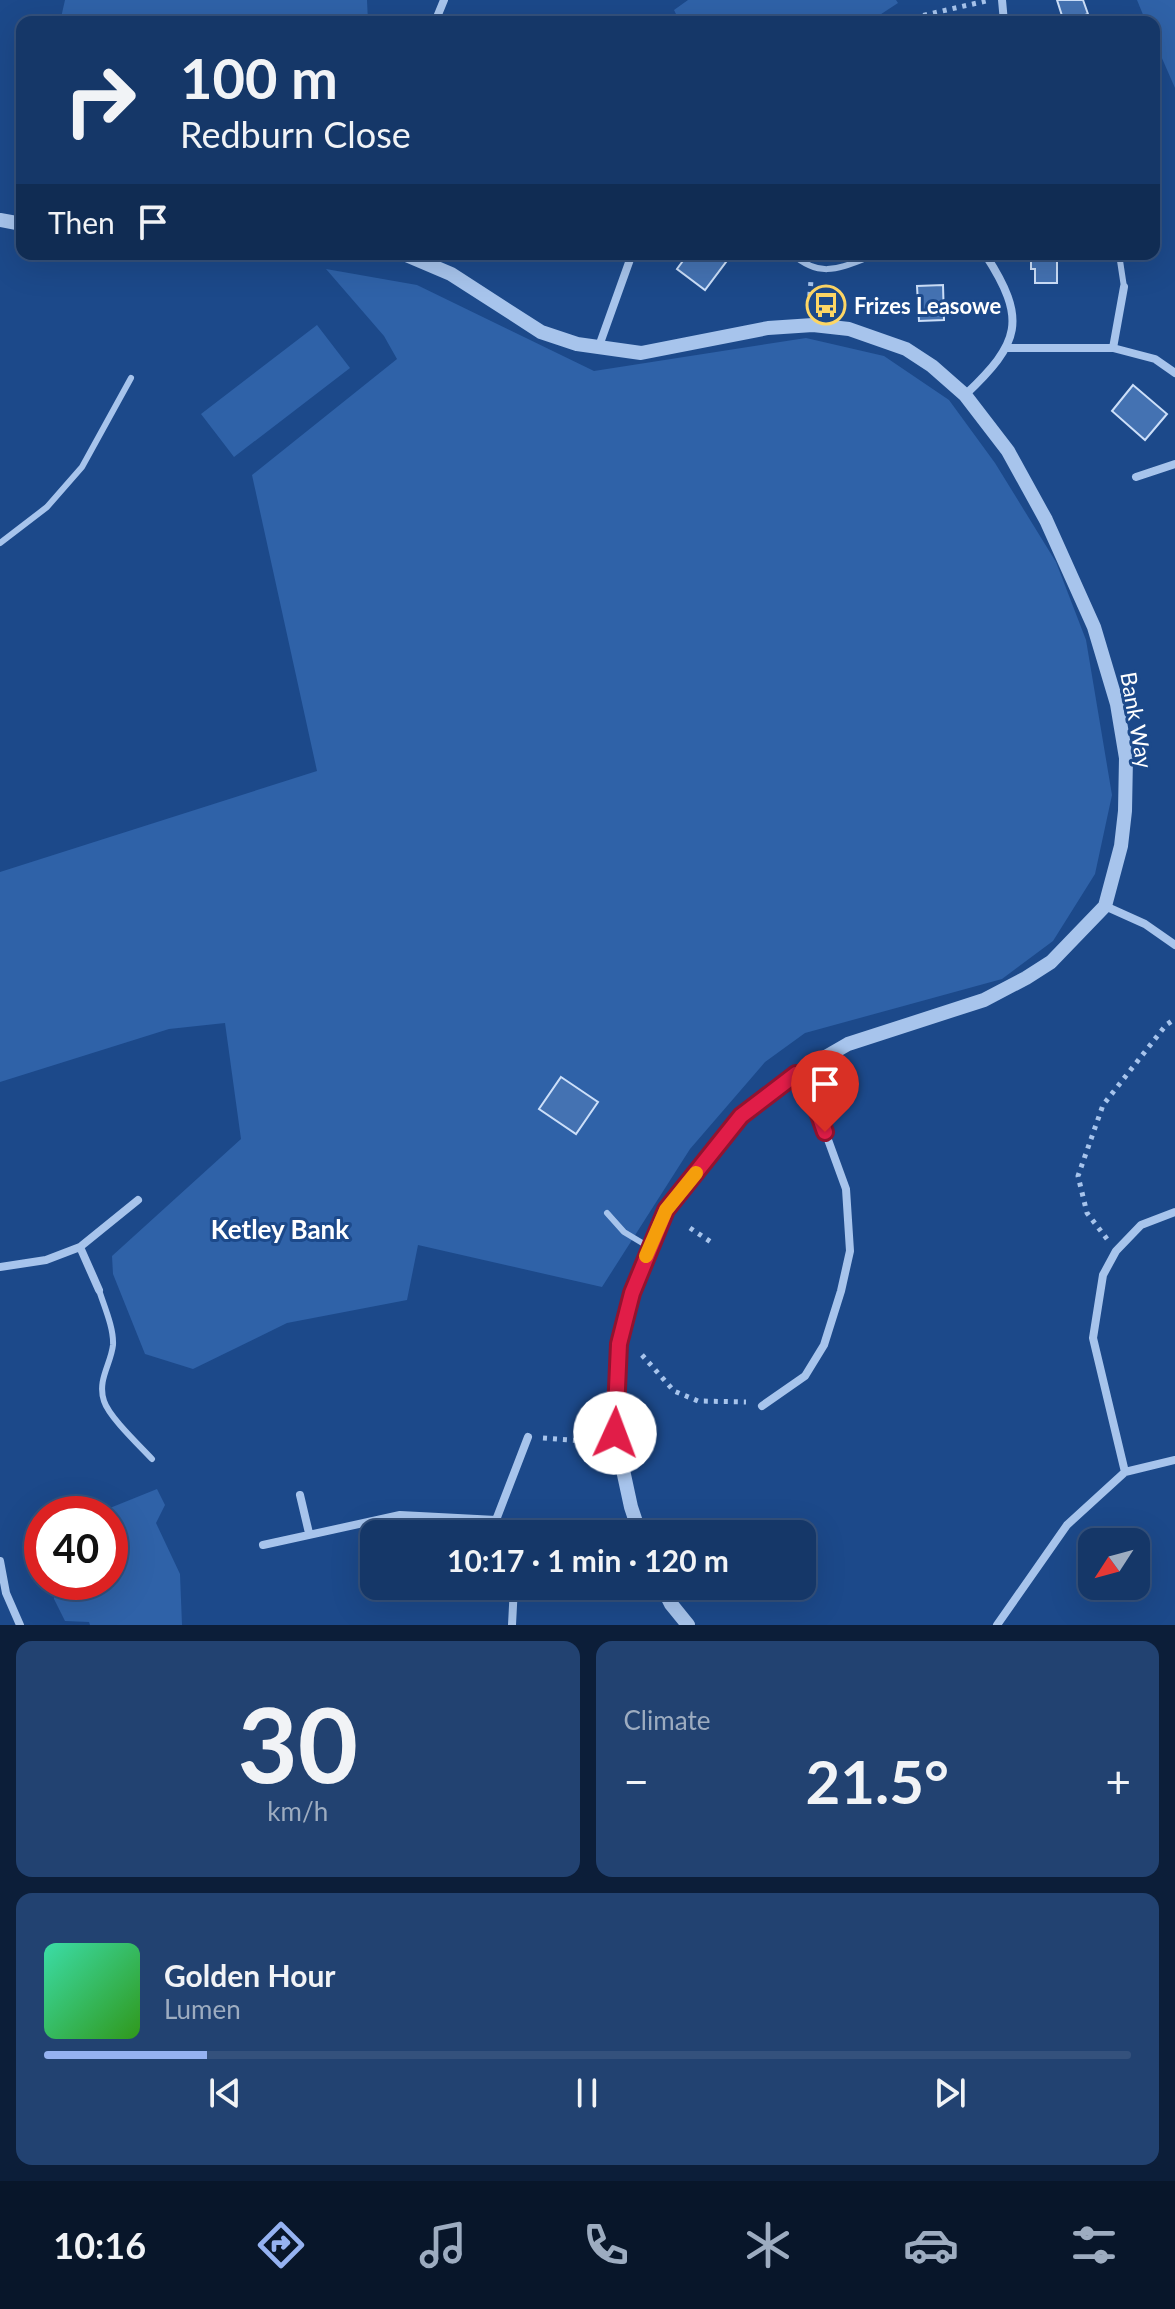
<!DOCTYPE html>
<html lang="en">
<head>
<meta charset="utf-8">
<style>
	:root { --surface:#153768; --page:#224271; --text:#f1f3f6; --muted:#9dacc0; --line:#34517c; --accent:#95b2f1 }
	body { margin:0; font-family:Lato,sans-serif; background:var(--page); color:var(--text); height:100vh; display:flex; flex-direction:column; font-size:30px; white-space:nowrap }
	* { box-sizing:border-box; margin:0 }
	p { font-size:26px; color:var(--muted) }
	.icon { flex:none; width:44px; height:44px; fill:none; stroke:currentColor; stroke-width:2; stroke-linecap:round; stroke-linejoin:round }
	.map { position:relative; height:1625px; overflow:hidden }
	.side { display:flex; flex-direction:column; gap:16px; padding:16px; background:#0c1e39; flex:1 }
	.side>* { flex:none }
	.guide { position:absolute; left:16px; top:16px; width:1144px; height:244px; border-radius:16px; box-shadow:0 8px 32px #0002,0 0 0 2px var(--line); background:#153768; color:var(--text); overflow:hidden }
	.needle { width:52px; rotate:234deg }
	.buttons { position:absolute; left:1078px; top:1528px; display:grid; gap:16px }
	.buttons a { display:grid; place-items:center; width:72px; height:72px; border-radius:16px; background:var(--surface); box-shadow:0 8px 32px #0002,0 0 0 2px var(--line); font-size:40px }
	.speed { position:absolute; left:24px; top:1496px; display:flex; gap:16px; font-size:40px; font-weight:700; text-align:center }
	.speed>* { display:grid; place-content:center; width:104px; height:104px; border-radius:50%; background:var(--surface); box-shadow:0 8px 32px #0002,0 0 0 2px var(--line); line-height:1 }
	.speed .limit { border:12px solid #d22; background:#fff; color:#111 }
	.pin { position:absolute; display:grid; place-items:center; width:68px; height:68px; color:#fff; margin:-82px -34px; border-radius:50% 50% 50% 0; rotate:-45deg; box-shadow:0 0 8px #0007 }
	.pin .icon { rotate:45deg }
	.me { position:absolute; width:88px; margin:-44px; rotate:2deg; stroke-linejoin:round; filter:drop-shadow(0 0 6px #0008) }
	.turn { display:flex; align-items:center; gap:28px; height:168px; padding:0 32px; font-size:36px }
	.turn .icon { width:104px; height:104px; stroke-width:2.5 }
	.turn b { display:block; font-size:56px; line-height:68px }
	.then { display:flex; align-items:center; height:76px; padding:0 32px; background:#0003; gap:16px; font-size:30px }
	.big { font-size:60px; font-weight:700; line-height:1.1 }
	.side .card { flex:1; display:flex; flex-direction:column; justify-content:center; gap:12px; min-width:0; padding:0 28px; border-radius:16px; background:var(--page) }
	.side .dial { align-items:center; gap:0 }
	.dial b { font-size:104px; line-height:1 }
	.song { display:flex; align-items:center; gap:24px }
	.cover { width:96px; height:96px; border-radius:12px; background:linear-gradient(135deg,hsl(160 70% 55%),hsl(110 70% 35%)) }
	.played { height:8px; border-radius:4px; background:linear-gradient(90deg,var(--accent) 15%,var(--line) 15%) }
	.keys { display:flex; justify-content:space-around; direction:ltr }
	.heat { display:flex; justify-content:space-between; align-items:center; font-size:44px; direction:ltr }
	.side .tiles { flex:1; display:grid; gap:16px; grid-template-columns:1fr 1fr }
	.card:last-child { grid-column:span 2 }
	.trip { position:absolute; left:360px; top:1520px; width:456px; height:80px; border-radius:16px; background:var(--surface); box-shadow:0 8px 32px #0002,0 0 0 2px var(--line); font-weight:700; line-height:80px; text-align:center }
	.dock { display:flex; height:128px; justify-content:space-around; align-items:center; background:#08162a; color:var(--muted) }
	.dock .icon { width:56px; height:56px }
	.dock .on { color:var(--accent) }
	.dock b { font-size:36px; color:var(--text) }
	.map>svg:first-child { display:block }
	.green { fill:#2f62a8 }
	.building { fill:#4472b2; stroke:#ccdff9; stroke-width:2 }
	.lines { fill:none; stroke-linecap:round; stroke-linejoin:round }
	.path { stroke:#a7c4ec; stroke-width:5; stroke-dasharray:4 6; stroke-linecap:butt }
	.service { stroke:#a7c4ec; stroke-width:6 }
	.minor { stroke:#a7c4ec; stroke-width:8 }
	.tertiary { stroke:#a7c4ec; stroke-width:14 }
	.route-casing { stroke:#92132f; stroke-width:20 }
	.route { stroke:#e11d48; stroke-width:14 }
	.slow { stroke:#f59e0b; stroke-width:14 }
	.labels { text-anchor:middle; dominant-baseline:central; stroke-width:6; stroke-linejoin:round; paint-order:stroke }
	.poi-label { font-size:22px; font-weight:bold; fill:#fff; stroke:#1c498a; text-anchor:start }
	.street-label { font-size:22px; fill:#fff; stroke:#1c498a }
	.quarter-label { font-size:26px; font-weight:bold; fill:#fff; stroke:#1c498a }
</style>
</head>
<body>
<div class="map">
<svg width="1175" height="1625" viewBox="0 0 1175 1625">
	<rect width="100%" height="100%" fill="#1c498a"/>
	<path class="green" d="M 65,0 L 367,0 L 368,22 L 60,22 Z
		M 688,0 L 896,0 L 898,3 L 869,22 L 680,22 L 674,10 Z
		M 1137,0 L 1175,0 L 1175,88 L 1154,40 L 1154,22 L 1146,22 Z
		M 326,269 L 417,285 L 594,371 L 806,338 L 884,356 L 949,400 L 995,463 L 1056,562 L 1086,640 L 1112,795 L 1095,874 L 1053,941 L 1002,979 L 805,1033 L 765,1062 L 690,1149 L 602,1287 L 418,1245 L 407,1300 L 287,1323 L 193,1369 L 145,1354 L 113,1274 L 112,1256 L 241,1139 L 225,1023 L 169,1029 L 0,1082 L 0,872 L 317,771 L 252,475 L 397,359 L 384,336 Z
		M 317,325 L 350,368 L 234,457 L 201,414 Z
		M 157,1489 L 165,1505 L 156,1523 L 180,1574 L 182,1625 L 90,1625 L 89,1622 L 65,1621 L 54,1599 L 53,1582 L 110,1582 L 110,1514 L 95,1514 Z"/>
	<path class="building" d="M 1057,0 L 1083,0 L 1088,14 L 1064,22 Z
		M 688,254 L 732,254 L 705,290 L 677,269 Z
		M 1031,254 L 1057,254 L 1057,283 L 1035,283 L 1035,269 L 1031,269 Z
		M 943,285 L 944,320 L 919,321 L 917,286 Z
		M 1133,385 L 1167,414 L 1145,440 L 1112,411 Z
		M 561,1077 L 598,1102 L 576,1134 L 539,1109 Z"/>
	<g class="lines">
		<path class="path" d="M 894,22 L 986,1
			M 809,306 L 811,280
			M 690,1228 L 714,1244
			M 1107,1239 L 1087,1213 L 1078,1176 L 1103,1105 L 1166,1025 L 1175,1019
			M 642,1355 L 674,1391 L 698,1401 L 746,1402
			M 543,1438 L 597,1442"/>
		<path class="service" d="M 792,254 C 823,281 843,266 877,254
			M 1119,254 L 1124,287
			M 0,543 L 47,507 L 82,467 L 131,378
			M 607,1213 L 624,1232 L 649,1247
			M 99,1290 C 104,1306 114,1328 113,1345 C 111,1364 97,1380 104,1401 C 109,1417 140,1446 152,1459"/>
		<path class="minor" d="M 1002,0 L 1004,22
			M 435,22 L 444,0
			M 599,346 L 632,254
			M 1007,348 L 1113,348 L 1155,359 L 1175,373
			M 1113,348 L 1124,287
			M 965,395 C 1020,343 1028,320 985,254
			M 1136,477 L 1175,464
			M 1105,906 L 1145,924 L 1175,945
			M 80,1247 L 99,1290
			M 0,1267 L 46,1260 L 80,1247 L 138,1200
			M 762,1406 L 805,1376 L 824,1345 L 841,1291 L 850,1251 L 846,1189 L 815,1104 L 796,1074
			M 1125,1472 L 1093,1338 L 1103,1275 L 1116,1251 L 1141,1225 L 1175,1212
			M 300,1495 L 309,1533
			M 496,1520 L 528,1437
			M 496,1520 L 502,1534
			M 263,1545 L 400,1515 L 496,1520
			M 0,1561 L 6,1593 L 20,1625
			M 512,1625 L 514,1586
			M 997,1625 L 1067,1525 L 1125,1472 L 1175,1460"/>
		<path class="tertiary" d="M 0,220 L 22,224
			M 404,254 L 451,274 L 541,332 L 577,344 L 641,353 L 768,328 L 813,325 L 849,329 L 906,349 L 932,366 L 965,395 L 1008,451 L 1046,520 L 1094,627 L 1117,704 L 1126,758 L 1125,811 L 1121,846 L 1105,906 L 1051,962 L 1026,978 L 984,1000 L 848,1044 L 796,1074 L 741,1116 L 666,1210 L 632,1293 L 619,1344 L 615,1433 L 631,1507 L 640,1534
			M 662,1586 L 671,1604 L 688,1625"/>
	</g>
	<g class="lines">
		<defs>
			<path id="route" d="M 615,1433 L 619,1344 L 632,1293 L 666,1210 L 741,1116 L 796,1074 L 815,1104 L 825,1132"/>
		</defs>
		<use href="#route" class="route-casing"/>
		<use href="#route" class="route"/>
		<path class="slow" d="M 646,1256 L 666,1210 L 696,1173"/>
	</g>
	<defs>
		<symbol id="bus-ring" viewBox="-11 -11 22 22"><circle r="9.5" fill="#1c498a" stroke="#fdd665" stroke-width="1.5"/><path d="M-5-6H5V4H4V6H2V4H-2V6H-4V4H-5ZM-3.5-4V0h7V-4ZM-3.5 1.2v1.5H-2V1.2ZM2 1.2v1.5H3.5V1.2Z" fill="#fdd665"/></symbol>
	</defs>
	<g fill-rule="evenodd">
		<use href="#bus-ring" x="804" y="283" width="44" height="44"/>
	</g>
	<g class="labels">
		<g class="poi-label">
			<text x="854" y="305">Frizes Leasowe</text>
		</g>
		<g class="street-label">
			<text transform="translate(1137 720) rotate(80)">Bank Way</text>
		</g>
		<g class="quarter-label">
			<text x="280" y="1229">Ketley Bank</text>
		</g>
	</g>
</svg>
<div class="buttons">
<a><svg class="needle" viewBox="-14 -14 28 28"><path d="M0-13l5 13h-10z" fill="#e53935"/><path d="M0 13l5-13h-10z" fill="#9dacc0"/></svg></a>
</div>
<div class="speed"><div class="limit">40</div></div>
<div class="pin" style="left:825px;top:1132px;background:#d93025"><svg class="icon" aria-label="arrive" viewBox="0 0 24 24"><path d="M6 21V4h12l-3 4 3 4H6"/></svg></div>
<svg class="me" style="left:615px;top:1433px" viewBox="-20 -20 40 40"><circle r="19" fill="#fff"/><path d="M0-13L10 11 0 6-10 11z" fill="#e11d48"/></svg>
<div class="trip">10:17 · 1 min · 120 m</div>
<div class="guide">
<div class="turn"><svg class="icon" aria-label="right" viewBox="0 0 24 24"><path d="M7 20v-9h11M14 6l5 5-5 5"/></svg><div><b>100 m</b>Redburn Close</div></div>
<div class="then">Then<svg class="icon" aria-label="arrive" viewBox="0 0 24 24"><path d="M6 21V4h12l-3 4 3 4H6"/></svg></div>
</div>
</div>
<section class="side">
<div class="tiles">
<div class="card dial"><b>30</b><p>km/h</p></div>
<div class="card"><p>Climate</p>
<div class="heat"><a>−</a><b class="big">21.5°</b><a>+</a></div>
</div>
<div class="card">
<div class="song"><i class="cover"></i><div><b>Golden Hour</b><p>Lumen</p></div></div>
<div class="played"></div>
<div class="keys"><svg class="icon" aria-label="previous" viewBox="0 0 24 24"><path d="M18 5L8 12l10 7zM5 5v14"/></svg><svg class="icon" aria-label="pause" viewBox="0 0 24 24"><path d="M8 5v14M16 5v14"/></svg><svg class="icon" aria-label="next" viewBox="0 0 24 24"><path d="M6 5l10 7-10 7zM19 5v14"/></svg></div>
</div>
</div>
</section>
<nav class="dock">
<b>10:16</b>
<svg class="icon on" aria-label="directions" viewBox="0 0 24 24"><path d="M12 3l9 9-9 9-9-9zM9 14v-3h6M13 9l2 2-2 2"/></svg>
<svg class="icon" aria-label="music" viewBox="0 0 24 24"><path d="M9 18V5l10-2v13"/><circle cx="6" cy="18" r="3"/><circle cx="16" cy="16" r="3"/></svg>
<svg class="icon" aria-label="phone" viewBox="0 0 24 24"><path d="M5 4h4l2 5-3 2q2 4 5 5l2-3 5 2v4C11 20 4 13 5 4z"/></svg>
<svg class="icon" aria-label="climate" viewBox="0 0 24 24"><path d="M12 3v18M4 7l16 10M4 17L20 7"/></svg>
<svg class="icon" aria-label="car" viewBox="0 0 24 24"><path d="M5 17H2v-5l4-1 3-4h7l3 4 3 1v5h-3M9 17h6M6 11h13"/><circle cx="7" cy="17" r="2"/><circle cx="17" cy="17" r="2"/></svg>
<svg class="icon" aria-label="filters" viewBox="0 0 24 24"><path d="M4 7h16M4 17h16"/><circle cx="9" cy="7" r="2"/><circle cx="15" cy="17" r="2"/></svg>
</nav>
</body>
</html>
